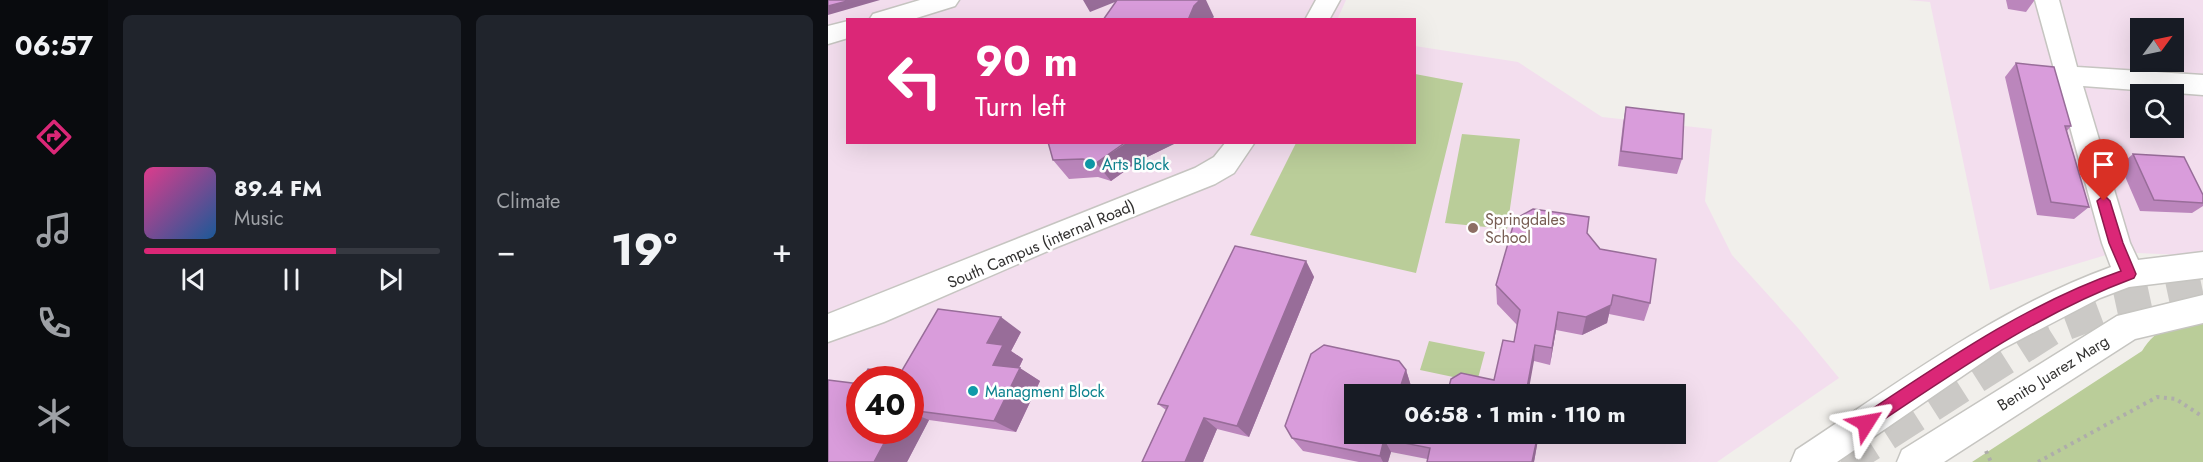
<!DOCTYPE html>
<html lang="en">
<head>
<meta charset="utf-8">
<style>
	:root { --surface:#171b24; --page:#20242c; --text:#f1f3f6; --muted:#9ea1a6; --line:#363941; --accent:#db2777 }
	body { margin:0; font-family:Jost,sans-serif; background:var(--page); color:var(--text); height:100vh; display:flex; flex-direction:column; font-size:22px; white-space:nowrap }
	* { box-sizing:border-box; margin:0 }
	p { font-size:20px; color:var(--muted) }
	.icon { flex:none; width:33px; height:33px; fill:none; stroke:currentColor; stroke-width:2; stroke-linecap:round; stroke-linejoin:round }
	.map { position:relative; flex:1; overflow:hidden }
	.details { display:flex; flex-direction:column; gap:15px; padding:15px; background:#0d0f14; width:720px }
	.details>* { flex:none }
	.guide { position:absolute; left:18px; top:18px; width:570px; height:126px; border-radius:0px; box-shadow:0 6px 24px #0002; background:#db2777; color:#fff; overflow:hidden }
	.needle { width:39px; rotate:57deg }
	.buttons { position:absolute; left:1302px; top:18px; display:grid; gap:12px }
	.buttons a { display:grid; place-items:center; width:54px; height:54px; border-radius:0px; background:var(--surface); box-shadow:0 6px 24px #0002; font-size:30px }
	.speed { position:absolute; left:18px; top:366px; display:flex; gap:12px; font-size:30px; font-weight:700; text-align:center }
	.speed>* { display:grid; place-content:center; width:78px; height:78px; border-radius:50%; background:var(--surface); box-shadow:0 6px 24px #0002; line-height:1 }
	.speed .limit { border:9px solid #d22; background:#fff; color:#111 }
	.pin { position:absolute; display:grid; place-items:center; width:51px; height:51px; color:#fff; margin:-62px -26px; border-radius:50% 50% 50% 0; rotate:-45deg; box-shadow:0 0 6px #0007 }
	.pin .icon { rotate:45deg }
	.me { position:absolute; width:66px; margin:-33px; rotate:56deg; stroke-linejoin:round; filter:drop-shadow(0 0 4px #0008) }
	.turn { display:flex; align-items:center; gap:21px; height:126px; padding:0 30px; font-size:27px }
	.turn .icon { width:78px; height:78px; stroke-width:2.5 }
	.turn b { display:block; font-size:42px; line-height:51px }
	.big { font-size:45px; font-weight:700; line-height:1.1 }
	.details .tile { flex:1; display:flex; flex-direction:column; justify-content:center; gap:9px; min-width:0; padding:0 21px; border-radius:9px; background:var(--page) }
	.song { display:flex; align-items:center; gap:18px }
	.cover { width:72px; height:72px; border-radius:9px; background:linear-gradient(135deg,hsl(330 70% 55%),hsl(210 70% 35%)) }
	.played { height:6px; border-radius:3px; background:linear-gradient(90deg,var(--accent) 65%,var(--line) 65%) }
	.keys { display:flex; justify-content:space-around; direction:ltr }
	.heat { display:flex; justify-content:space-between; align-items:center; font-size:33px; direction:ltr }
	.details .tiles { flex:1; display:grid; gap:15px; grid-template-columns:repeat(2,1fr) }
	.trip { position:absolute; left:516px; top:384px; width:342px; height:60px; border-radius:0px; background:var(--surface); box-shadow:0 6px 24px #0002; font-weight:700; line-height:60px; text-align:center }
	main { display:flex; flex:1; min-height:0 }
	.tabs { display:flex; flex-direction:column; width:108px; justify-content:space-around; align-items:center; background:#090b0e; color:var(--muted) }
	.tabs .icon { width:42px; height:42px }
	.tabs .active { color:var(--accent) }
	.tabs b { font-size:27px; color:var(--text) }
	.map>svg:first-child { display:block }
	.education { fill:#f3deee; fill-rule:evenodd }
	.green { fill:#bacd99 }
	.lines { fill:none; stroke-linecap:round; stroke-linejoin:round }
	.major-tunnel { stroke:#cbc9c6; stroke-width:35; stroke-dasharray:35 18; stroke-linecap:butt }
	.minor-casing { stroke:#c6c5c1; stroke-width:3 }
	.path { stroke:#aeadaa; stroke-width:4; stroke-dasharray:3 4.5; stroke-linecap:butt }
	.minor { fill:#fff; fill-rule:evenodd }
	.wall { fill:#bb86bc }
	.shaded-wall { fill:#986d99 }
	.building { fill:#d99cdb; stroke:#986d99; stroke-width:1.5 }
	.route { fill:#db2777; stroke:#8e194d; stroke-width:1.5 }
	.culture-dot { fill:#0f9aa8; stroke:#fff; stroke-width:2 }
	.education-dot { fill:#8d6e63; stroke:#fff; stroke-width:2 }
	.labels { text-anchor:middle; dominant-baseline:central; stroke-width:5; stroke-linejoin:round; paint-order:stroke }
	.culture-label { font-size:16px; fill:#0d838f; stroke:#fff; text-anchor:start }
	.education-label { font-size:16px; fill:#785e54; stroke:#fff; text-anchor:start }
	.street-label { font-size:16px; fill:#323130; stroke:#fff }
</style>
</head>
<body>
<main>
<nav class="tabs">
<b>06:57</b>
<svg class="icon active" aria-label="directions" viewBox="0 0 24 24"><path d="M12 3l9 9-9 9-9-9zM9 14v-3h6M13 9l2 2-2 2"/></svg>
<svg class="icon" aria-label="music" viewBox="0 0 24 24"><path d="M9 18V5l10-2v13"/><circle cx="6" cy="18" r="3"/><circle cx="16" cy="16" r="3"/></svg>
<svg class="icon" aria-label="phone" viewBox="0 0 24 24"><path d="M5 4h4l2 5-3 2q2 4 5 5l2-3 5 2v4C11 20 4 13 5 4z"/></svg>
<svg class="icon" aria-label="climate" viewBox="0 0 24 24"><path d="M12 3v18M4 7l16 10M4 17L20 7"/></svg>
</nav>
<section class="details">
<div class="tiles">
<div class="tile">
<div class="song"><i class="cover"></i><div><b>89.4 FM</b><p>Music</p></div></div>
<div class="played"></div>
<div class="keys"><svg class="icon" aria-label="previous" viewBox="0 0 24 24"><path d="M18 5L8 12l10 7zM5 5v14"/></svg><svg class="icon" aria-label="pause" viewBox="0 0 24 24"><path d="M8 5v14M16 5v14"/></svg><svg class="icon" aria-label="next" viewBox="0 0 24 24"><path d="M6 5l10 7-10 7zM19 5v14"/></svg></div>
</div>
<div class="tile"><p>Climate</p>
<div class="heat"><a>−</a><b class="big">19°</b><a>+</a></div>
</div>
</div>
</section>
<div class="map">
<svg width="1375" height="462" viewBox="0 0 1375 462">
	<rect width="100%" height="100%" fill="#f1efeb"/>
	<path class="education" d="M 0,0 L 518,0 L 509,20 L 20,20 L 20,142 L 586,142 L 587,46 L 690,62 L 774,117 L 884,129 L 877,201 L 904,255 L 970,328 L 1011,378 L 889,462 L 0,462 ZM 32,380 L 82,380 L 82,430 L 32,430 ZM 526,394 L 848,394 L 848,434 L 526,434 Z
		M 1080,0 L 1375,0 L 1375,256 L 1288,252 L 1162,290 L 1102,2 ZM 1312,28 L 1346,28 L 1346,62 L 1312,62 ZM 1312,94 L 1346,94 L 1346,128 L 1312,128 Z"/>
	<path class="green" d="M 587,74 L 635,83 L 588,273 L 422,235 L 468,143 L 586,142 Z
		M 634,134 L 692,139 L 679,229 L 617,223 Z
		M 1375,320 L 1375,462 L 1144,462 L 1314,351 C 1329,327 1348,321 1375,320 Z
		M 601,341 L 657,352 L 649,382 L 592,370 Z"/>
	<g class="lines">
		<path class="major-tunnel" d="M 1013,462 L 1221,329 L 1282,306 L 1375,286"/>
		<defs>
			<path id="minor" d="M 92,0 L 131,0 L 127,6 L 82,20 L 41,20 L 45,14 Z
				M 488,0 L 512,0 L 501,20 L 477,20 Z
				M 1207,0 L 1231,0 L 1249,67 L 1375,75 L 1375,95 L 1255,86 L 1302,243 L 1310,260 L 1375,252 L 1375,278 L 1301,287 L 1272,298 L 1174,349 L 1009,462 L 963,462 L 968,450 C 1069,384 1169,308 1283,267 L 1274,243 Z
				M 20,21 L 20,38 L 0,44 L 0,26 Z
				M 398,142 L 427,142 L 406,173 L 387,184 L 229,247 L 56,322 L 0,342 L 0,314 L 367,168 L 386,157 Z
				M 1375,295 L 1375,323 L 1307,339 L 1116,462 L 1069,462 L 1074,450 L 1289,316 Z"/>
		</defs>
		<use href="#minor" class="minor-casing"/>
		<path class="path" d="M 1158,451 L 1163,462
			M 1210,462 L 1329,397 L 1348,399 L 1375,417"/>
		<use href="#minor" class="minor"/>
	</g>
	<path class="wall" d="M 1178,0 L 1206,0 L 1206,1 L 1198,12 L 1180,9 Z
		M 1188,63 L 1243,126 L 1239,131 L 1261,207 L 1246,219 L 1209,215 L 1177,77 Z
		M 798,107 L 854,159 L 849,174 L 790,166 L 795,123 Z
		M 348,143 L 311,161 L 283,181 L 270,177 L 241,179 L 225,160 Z
		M 1305,154 L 1375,195 L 1375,206 L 1364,213 L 1312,211 L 1292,165 Z
		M 759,233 L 772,249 L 822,303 L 816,321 L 781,314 L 779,323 L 754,335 L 728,330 L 722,365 L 706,361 L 666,380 L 686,342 L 689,325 L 669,304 L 668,285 Z
		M 478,261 L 486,277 L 421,437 L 389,429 L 375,462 L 314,462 L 338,410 L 330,404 Z
		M 193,332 L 183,351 L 195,359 L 191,368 L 212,381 L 188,432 L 101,420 L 79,462 L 0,462 L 82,430 L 82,380 L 72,374 Z
		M 496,345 L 571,361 L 578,370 L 583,386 L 580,394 L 526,394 L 526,434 L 711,434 L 706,462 L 599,462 L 599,459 L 563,452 L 560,462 L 531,462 L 475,451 L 464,438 L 457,426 L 483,354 Z"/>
	<path class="shaded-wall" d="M 23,0 L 52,0 L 0,15 L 0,6 Z
		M 255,0 L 292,0 L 262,12 Z
		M 372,0 L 378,0 L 386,17 L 383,20 L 360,20 L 366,6 Z
		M 348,142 L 348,143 L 311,161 L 283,181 L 268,163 L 298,143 Z
		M 478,261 L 486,277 L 421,437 L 409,426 Z
		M 783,305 L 779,323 L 754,335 L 758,317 Z
		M 730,312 L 728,330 L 722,365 L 724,348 Z
		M 173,317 L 193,332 L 183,351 L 195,359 L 186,378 L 165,365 L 159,343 Z
		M 707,345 L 706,361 L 700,394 L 699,388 Z
		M 192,368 L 212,381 L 188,432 L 166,421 Z
		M 578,370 L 583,386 L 580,394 L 570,394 Z
		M 82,412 L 101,420 L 79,462 L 46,462 L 63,430 L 82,430 Z
		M 376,418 L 389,429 L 375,462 L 357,462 Z
		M 710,434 L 711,434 L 706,462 L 704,462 Z
		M 556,439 L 563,452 L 560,462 L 555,462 L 552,456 Z"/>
	<path class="building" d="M 0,0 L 23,0 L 0,6 Z
		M 289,0 L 372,0 L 366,6 L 360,20 L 275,20 Z
		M 1188,63 L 1226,67 L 1243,126 L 1237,126 L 1261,207 L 1223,202 Z
		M 798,107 L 856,114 L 854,159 L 793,151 Z
		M 220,142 L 298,142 L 268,163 L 255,159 L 225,160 Z
		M 1305,154 L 1356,157 L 1375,195 L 1375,203 L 1326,200 Z
		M 705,209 L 761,217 L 759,233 L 772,249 L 828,259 L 822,303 L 785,295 L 783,305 L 758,317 L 730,312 L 724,348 L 707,345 L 699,388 L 711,390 L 713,394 L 619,394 L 623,379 L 633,373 L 666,380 L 675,340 L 686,342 L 692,310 L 668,285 L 687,219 Z
		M 407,246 L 478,261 L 409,426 L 376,418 L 357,462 L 314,462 L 340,406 L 330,404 Z
		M 110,309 L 173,317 L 159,343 L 175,345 L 165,365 L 192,368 L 166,421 L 82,410 L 82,380 L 34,380 L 40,369 L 72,374 Z
		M 496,345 L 571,361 L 578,370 L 570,394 L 526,394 L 526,434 L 710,434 L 704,462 L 599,462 L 602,448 L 556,439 L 552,456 L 464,438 L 457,426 L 483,354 Z
		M 0,380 L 32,384 L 32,430 L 63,430 L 46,462 L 0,462 Z"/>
	<path class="route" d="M 1276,195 L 1282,201 L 1295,243 L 1308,274 L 1306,278 C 1209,314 1129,371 1043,428 L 1038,431 L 1032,428 L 1030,423 L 1032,417 C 1115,362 1198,304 1293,271 L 1281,243 L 1269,201 Z"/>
	<g class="culture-dot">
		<circle cx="262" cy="164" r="6"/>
		<circle cx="145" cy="391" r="6"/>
	</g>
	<circle class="education-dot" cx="645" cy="228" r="6"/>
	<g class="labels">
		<g class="culture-label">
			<text x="274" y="164">Arts Block</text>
			<text x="157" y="391">Managment Block</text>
		</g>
		<g class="education-label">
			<text x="657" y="219">Springdales<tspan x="657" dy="18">School</tspan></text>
		</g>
		<g class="street-label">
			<text transform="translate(213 244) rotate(-23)">South Campus (internal Road)</text>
			<text transform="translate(1225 373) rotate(-32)">Benito Juarez Marg</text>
		</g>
	</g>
</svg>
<div class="buttons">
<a><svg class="needle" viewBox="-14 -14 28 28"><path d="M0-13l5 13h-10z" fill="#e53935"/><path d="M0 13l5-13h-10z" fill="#9ea1a6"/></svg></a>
<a><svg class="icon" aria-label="search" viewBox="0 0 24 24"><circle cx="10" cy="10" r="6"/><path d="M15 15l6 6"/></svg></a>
</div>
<div class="speed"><div class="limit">40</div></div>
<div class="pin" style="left:1276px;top:201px;background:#d93025"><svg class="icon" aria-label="arrive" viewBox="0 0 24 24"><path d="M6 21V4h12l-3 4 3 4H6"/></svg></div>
<svg class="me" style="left:1038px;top:423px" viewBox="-20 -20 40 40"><path d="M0-17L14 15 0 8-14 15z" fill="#db2777" stroke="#fff" stroke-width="4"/></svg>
<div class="trip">06:58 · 1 min · 110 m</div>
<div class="guide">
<div class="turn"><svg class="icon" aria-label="left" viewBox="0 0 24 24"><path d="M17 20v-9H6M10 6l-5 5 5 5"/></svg><div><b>90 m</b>Turn left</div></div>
</div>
</div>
</main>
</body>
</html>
